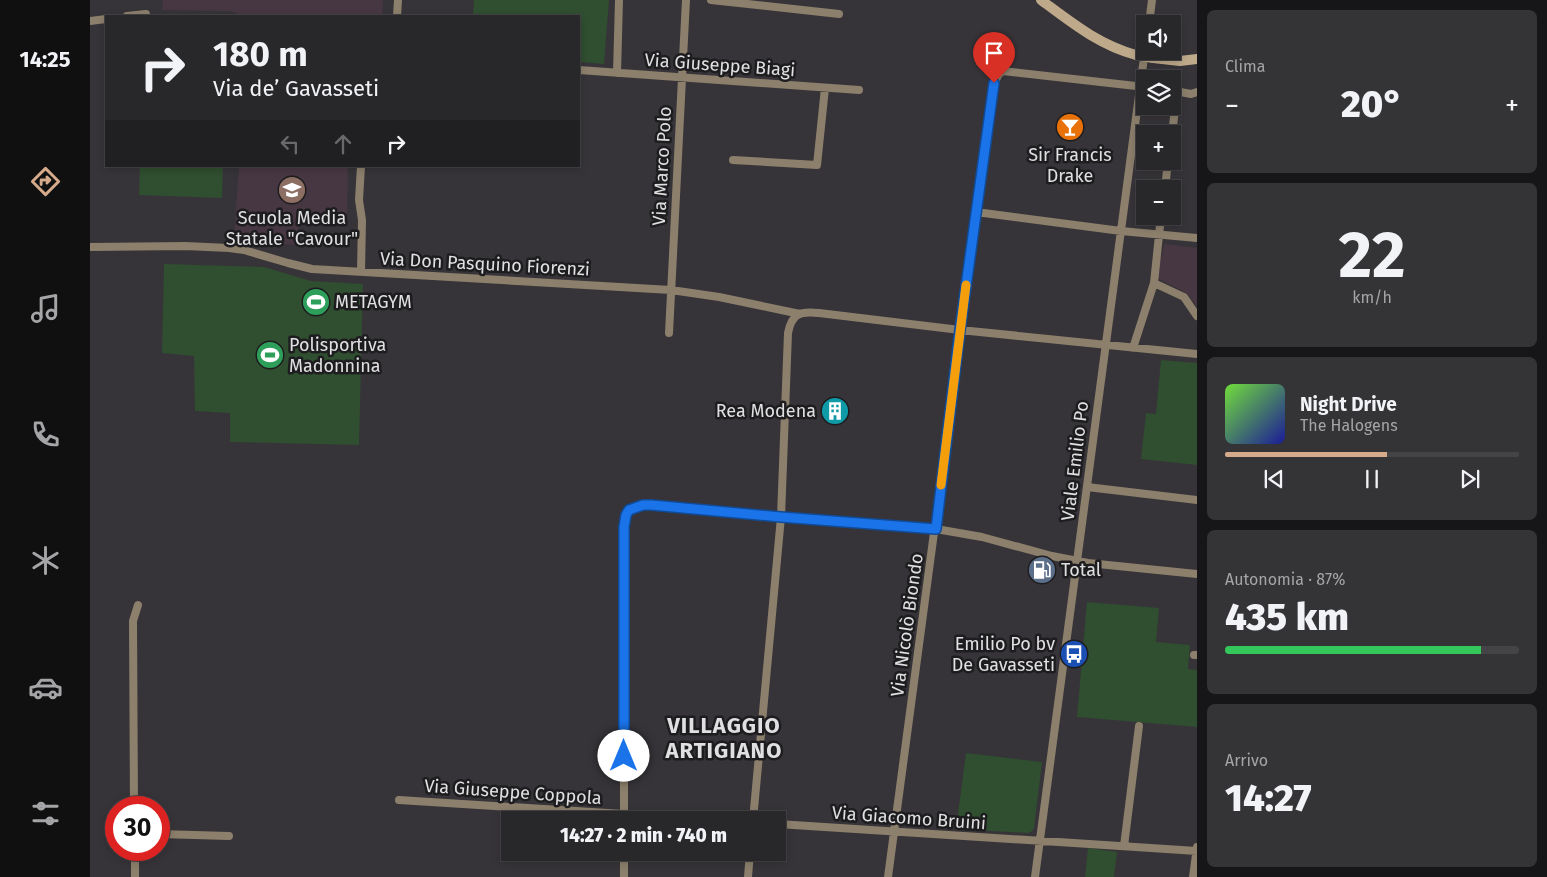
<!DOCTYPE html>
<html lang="it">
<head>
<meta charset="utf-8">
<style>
	:root { --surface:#28272a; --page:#343336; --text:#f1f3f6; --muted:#a5a5a8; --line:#444447; --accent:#d6ab8b }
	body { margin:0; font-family:"Fira Sans",sans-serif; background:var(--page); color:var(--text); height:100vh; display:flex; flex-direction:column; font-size:19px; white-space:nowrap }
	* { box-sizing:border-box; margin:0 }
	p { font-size:16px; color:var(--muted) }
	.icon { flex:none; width:28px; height:28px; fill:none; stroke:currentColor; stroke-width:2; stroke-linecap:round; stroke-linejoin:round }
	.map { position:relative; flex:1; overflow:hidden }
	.drawer { display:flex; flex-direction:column; gap:10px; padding:10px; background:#161517; width:350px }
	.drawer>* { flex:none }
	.banner { position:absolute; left:15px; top:15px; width:475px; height:152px; border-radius:0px; box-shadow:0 2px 8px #0003,0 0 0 1px var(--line); background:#28272a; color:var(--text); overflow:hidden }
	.fabs { position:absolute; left:1046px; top:15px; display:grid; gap:10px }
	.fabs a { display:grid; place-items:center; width:45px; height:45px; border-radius:0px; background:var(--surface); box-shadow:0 2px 8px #0003,0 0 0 1px var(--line); font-size:25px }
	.speed { position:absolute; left:15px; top:796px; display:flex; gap:10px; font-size:25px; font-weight:700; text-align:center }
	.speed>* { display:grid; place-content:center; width:65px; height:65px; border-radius:50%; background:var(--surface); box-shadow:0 2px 8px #0003,0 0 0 1px var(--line); line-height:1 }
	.speed .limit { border:8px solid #d22; background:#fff; color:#111 }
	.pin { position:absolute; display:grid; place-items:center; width:42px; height:42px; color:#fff; margin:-51px -21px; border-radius:50% 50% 50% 0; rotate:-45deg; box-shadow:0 0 5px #0007 }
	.pin .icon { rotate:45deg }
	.me { position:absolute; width:55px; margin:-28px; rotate:0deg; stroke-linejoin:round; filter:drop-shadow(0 0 4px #0008) }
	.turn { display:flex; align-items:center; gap:18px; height:105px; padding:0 25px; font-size:22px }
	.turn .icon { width:65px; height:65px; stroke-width:2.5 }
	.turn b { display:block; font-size:35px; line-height:42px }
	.lanes { display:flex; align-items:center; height:48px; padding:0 25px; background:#0003; justify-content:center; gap:25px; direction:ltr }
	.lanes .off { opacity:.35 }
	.big { font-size:38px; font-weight:800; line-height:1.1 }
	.drawer .widget { flex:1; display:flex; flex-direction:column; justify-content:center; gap:8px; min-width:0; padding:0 18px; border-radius:8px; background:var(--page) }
	.drawer .dial { align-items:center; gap:0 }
	.dial b { font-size:65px; line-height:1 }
	.song { display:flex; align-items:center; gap:15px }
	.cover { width:60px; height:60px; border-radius:8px; background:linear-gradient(135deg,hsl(100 70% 55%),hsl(240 70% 35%)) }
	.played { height:5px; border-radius:2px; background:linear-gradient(90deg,var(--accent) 55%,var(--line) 55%) }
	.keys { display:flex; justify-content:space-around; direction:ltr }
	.heat { display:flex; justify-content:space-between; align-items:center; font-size:28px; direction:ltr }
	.charge { height:8px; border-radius:4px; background:linear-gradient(90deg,#34c759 87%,var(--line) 0) }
	.trip { position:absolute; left:411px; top:811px; width:285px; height:50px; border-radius:0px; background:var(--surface); box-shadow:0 2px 8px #0003,0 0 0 1px var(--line); font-weight:800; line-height:50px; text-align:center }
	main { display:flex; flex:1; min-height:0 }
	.tab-bar { display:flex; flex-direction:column; width:90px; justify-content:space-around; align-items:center; background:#101011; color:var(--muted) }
	.tab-bar .icon { width:35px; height:35px }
	.tab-bar .current { color:var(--accent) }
	.tab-bar b { font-size:22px; color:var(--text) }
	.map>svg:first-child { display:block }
	.education { fill:#473742 }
	.green { fill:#304e30 }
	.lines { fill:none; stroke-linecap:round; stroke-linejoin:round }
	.minor { stroke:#8c7f6c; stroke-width:8 }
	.secondary { stroke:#bea98a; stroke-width:10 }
	.secondary-bridge { stroke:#bea98a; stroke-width:10 }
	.route-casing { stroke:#114b97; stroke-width:12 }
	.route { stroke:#1a73e8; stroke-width:9 }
	.slow { stroke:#f59e0b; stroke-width:9 }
	.labels { text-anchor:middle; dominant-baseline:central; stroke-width:5; stroke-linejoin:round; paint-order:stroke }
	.street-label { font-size:18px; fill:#e0dfe1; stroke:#1d1c1e }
	.poi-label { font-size:18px; fill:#e0dfe1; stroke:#1d1c1e; text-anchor:start }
	.district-label { font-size:22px; font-weight:bold; letter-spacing:1px; fill:#e0dfe1; stroke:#1d1c1e }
</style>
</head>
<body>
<main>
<nav class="tab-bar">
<b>14:25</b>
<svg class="icon current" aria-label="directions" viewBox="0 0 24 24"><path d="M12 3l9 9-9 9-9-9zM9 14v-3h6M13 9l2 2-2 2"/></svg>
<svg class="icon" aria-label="music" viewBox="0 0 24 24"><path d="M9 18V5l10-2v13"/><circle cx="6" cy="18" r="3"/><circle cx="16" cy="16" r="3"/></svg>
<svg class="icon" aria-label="phone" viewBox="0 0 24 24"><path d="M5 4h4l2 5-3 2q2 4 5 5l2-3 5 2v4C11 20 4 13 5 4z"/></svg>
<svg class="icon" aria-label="climate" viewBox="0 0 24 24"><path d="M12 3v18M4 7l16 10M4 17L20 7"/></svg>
<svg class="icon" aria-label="car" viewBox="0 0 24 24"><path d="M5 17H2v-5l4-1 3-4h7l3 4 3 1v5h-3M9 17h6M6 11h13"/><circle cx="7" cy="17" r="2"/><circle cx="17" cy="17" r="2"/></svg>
<svg class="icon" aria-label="filters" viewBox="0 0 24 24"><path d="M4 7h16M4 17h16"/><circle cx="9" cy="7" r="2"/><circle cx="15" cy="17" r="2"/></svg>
</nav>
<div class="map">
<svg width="1107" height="877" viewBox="0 0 1107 877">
	<rect width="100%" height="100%" fill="#363438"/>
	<path class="education" d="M 73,0 L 293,0 L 292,16 L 154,16 L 140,11 L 72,10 Z
		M 149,166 L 258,166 L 257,217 L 209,214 L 207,245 L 144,241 Z
		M 1074,244 L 1107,248 L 1107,307 L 1098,294 L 1068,278 L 1068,257 L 1072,257 Z"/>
	<path class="green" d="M 384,0 L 519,0 L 514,64 L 489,62 L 489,16 L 383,16 Z
		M 50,166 L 133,166 L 132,198 L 49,195 Z
		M 74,264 L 174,267 L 221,281 L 273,284 L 269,445 L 140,442 L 140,413 L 105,411 L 104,356 L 72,353 Z
		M 1071,360 L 1107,363 L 1107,465 L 1051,459 L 1056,413 L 1066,414 Z
		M 997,602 L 1069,608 L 1066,642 L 1100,645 L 1098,669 L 1107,670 L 1107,727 L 987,717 Z
		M 876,753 L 952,762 L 944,828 L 942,831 L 939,833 L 866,829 Z
		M 998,848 L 1027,852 L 1024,877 L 995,877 Z"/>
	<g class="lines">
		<path class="minor" d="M 621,0 L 749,14
			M 37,16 L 56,14
			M 307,16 L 308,0
			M 0,21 L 16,19
			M 1059,24 L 1062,0
			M 489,70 L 769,90
			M 527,73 L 529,0
			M 1085,91 L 1101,94 L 1107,92
			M 1082,134 L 1087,92
			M 643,160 L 727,165 L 735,88
			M 271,166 L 269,200 L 272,220 L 271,272
			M 1075,189 L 1078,161
			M 886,212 L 1031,231 L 1107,238
			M 0,247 L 95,246 L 139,248 L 154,250 L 198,263 L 222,269 L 581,290 L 629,297 L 710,314
			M 1064,283 L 1094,297 L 1107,316
			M 579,333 L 596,0
			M 1043,348 L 1064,283 L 1071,216
			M 997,487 L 1107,500
			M 1104,655 L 1107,655
			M 309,800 L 534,814
			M 44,808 L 43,621 L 48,605
			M 534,820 L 534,527 C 537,508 542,506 561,505 L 691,517 L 846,529 L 892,537 L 962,556 L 998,563 L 1107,574
			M 663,820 L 691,517 L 698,333 C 702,313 710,311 729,313 L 870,330 L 1107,354
			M 688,824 L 1107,851
			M 69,834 L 139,836
			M 1034,846 L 1049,726
			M 45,850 L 45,877
			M 534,877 L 534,852
			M 658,877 L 660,852
			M 798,877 L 904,83 L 909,74 L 913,71 L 1055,87
			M 945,877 L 1055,50
			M 1103,877 L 1107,847"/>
		<path class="secondary" d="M 951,0 C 982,23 1009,45 1046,55
			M 1063,58 L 1090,61 L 1107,59"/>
		<path class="secondary-bridge" d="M 1046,55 L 1063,58"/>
	</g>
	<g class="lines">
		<defs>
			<path id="route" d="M 534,756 L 534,527 L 536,515 L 539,510 L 553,505 L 561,505 L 691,517 L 846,529 L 870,330 L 904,83"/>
		</defs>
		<use href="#route" class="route-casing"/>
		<use href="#route" class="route"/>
		<path class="slow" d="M 851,485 L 876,285"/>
	</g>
	<defs>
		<symbol id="bar-disc" viewBox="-11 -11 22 22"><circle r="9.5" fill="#e8710a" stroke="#1d1c1e"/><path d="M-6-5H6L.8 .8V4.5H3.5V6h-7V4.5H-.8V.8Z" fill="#fff"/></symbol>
		<symbol id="school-disc" viewBox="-11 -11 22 22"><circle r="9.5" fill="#8d6e63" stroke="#1d1c1e"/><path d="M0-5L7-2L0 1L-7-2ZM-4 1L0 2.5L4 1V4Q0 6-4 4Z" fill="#fff"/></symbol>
		<symbol id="stadium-disc" viewBox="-11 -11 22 22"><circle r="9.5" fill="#2e9e5b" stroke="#1d1c1e"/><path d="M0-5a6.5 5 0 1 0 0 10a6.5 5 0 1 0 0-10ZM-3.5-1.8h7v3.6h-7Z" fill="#fff"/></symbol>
		<symbol id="building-disc" viewBox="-11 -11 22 22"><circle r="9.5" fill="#0f9aa8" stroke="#1d1c1e"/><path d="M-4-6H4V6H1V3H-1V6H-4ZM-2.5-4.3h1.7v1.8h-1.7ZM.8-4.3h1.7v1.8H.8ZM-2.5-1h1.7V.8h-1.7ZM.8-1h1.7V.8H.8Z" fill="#fff"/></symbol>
		<symbol id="fuel-disc" viewBox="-11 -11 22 22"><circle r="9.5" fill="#5c6f8a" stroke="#1d1c1e"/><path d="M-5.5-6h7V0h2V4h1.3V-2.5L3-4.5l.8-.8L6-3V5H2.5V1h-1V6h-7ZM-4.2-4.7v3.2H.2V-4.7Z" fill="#fff"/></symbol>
		<symbol id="bus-disc" viewBox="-11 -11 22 22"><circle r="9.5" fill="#1a4fb4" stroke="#1d1c1e"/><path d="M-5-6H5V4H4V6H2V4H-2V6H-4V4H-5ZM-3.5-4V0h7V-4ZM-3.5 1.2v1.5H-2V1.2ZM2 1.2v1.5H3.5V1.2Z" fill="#fff"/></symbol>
	</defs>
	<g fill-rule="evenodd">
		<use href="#bar-disc" x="964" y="111" width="32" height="32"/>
		<use href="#school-disc" x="186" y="174" width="32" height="32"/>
		<use href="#stadium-disc" x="210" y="286" width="32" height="32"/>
		<use href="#stadium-disc" x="164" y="339" width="32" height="32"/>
		<use href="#building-disc" x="729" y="395" width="32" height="32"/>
		<use href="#fuel-disc" x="936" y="554" width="32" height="32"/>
		<use href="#bus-disc" x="968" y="638" width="32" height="32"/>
	</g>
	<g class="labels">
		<g class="street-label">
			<text transform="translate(630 65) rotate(4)">Via Giuseppe Biagi</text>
			<text transform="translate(572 166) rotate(-87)">Via Marco Polo</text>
			<text transform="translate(395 264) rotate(3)">Via Don Pasquino Fiorenzi</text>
			<text transform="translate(985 461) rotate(-83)">Viale Emilio Po</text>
			<text transform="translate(817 625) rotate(-82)">Via Nicolò Biondo</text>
			<text transform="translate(423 792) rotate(4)">Via Giuseppe Coppola</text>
			<text transform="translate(819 818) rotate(4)">Via Giacomo Bruini</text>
		</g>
		<g class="poi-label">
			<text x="980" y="155" text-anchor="middle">Sir Francis<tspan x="980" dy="21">Drake</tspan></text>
			<text x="202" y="218" text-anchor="middle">Scuola Media<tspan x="202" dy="21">Statale "Cavour"</tspan></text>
			<text x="245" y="302">METAGYM</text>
			<text x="199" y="345">Polisportiva<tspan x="199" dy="21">Madonnina</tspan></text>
			<text x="726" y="411" text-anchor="end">Rea Modena</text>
			<text x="971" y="570">Total</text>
			<text x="965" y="644" text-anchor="end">Emilio Po bv<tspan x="965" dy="21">De Gavasseti</tspan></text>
		</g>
		<g class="district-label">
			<text x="634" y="725">VILLAGGIO<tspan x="634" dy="25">ARTIGIANO</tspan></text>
		</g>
	</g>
</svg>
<div class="fabs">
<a><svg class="icon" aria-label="sound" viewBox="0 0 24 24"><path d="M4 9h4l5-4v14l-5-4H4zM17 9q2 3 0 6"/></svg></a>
<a><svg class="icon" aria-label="layers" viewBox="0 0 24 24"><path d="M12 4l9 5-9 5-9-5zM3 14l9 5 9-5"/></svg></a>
<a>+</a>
<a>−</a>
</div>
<div class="speed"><div class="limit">30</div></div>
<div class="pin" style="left:904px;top:83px;background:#d93025"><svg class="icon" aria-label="arrive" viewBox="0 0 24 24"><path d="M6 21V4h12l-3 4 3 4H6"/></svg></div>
<svg class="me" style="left:534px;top:756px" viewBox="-20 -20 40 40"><circle r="19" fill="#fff"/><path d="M0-13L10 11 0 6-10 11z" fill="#1a73e8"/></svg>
<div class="trip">14:27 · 2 min · 740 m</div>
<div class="banner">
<div class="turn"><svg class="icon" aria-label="right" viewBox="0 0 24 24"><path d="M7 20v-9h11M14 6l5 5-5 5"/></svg><div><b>180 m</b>Via de’ Gavasseti</div></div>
<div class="lanes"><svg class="icon off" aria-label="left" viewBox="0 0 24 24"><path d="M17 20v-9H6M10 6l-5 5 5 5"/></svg><svg class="icon off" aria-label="ahead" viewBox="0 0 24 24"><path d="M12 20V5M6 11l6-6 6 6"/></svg><svg class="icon" aria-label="right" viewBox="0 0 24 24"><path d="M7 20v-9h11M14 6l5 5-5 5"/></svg></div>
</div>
</div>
<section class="drawer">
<div class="widget"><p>Clima</p>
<div class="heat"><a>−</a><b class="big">20°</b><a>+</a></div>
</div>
<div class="widget dial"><b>22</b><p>km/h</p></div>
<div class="widget">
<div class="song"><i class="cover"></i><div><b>Night Drive</b><p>The Halogens</p></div></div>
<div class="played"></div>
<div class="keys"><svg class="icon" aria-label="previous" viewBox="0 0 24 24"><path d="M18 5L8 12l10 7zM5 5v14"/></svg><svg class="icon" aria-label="pause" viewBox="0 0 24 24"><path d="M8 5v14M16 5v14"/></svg><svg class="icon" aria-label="next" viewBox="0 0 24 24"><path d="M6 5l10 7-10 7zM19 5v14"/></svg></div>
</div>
<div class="widget"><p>Autonomia · 87%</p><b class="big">435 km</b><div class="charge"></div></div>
<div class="widget"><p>Arrivo</p><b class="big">14:27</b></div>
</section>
</main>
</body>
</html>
